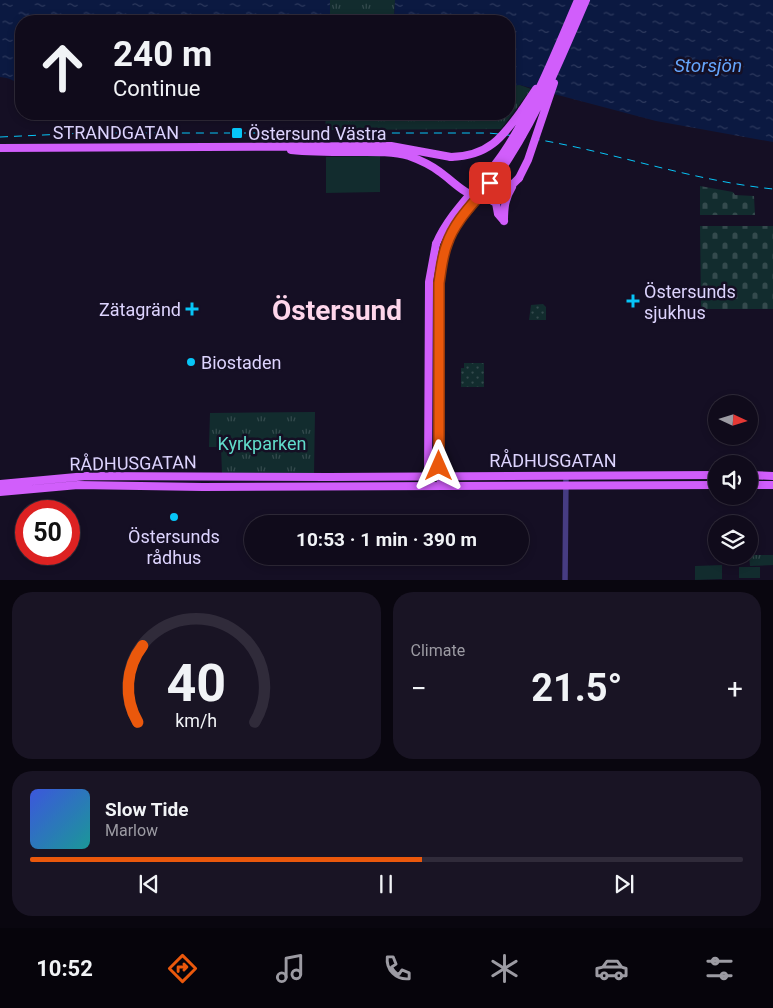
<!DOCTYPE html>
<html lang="en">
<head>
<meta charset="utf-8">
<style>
	:root { --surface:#100b1b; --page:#191424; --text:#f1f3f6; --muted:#9c9ba3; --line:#302b3a; --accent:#ea580c }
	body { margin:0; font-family:Roboto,sans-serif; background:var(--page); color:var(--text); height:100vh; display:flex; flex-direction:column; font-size:19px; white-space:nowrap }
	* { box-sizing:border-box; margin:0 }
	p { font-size:16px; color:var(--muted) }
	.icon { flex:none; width:28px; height:28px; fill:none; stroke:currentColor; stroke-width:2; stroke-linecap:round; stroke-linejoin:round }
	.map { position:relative; height:580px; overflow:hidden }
	.details { display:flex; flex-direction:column; gap:12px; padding:12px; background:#09060f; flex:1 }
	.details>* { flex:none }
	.top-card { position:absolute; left:15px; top:15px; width:500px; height:105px; border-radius:20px; box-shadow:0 2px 8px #0003,0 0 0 1px var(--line); background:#100b1b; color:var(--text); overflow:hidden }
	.needle { width:32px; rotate:94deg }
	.buttons { position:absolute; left:708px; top:395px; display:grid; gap:10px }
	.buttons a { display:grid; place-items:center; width:50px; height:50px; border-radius:50%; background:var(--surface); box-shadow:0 2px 8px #0003,0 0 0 1px var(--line); font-size:25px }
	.speed { position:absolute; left:15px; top:500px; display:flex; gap:10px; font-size:25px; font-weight:700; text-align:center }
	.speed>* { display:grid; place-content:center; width:65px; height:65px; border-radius:50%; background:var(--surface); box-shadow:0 2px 8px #0003,0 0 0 1px var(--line); line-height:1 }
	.speed .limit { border:8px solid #d22; background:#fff; color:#111 }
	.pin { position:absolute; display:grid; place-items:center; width:42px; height:42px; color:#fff; margin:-21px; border-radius:10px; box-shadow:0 2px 8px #0006 }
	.me { position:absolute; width:55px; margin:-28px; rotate:0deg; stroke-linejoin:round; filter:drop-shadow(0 0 4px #0008) }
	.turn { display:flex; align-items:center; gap:18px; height:105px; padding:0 15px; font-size:22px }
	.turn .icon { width:65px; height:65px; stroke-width:2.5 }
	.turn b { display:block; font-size:35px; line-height:42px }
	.big { font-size:38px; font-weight:700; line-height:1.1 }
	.details .card { flex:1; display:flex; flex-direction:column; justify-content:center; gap:8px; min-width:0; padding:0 18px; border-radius:20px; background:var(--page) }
	.details .dial { align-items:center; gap:0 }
	.dial svg { height:130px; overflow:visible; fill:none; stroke:var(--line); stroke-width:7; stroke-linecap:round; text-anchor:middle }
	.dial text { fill:var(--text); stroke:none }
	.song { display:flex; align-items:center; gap:15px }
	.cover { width:60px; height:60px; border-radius:8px; background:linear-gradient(135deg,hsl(230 70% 55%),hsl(180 70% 35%)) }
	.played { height:5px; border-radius:2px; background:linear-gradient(90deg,var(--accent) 55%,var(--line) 55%) }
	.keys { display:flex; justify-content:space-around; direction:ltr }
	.heat { display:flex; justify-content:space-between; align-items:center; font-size:28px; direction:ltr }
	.details .tiles { flex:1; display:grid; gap:12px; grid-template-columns:1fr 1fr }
	.card:last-child { grid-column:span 2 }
	.trip { position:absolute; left:244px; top:515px; width:285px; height:50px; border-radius:25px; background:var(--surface); box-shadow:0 2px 8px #0003,0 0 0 1px var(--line); font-weight:700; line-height:50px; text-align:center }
	.tab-bar { display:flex; height:80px; justify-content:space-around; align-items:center; background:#06040b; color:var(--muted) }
	.tab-bar .icon { width:35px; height:35px }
	.tab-bar .selected { color:var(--accent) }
	.tab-bar b { font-size:22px; color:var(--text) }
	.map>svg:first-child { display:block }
	.grass { fill:url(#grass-dots) }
	.cemetery { fill:url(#cemetery-stones) }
	.park { fill:url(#park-tufts) }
	.garden { fill:#122c2e }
	.water { fill:url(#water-ripples) }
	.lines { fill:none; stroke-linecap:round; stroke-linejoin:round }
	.minor { stroke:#463c82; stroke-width:5.5 }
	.major { stroke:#d15efb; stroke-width:8 }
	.rail { stroke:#07c5f7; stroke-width:1; stroke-dasharray:8 6; stroke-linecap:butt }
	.major-bridge { stroke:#d15efb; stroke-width:8 }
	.route-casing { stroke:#983908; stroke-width:12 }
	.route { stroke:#ea580c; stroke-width:9 }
	.poi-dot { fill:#07c5f7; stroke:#150f24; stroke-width:2 }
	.labels { text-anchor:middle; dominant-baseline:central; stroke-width:5; stroke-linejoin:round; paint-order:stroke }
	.street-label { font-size:18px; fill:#ddd4fe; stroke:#150f24 }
	.poi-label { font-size:18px; fill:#ddd4fe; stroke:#150f24; text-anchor:start }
	.park-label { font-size:18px; fill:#61dccb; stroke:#150f24 }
	.water-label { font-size:19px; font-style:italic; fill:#65a5fb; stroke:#150f24 }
	.town-label { font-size:28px; font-weight:bold; fill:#fed6eb; stroke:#150f24 }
</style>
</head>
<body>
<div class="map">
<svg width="773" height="581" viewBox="0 0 773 581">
	<defs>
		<pattern id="grass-dots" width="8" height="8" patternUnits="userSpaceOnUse" patternTransform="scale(1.25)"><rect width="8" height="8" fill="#122c2e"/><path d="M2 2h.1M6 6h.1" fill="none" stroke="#344a4d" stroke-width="1.8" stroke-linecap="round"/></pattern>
		<pattern id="cemetery-stones" width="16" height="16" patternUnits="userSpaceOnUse" patternTransform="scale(1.25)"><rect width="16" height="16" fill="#122c2e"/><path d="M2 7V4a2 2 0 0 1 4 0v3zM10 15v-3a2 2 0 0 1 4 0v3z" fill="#344a4d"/></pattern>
		<pattern id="park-tufts" width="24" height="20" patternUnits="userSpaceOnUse" patternTransform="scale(1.25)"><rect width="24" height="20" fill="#122c2e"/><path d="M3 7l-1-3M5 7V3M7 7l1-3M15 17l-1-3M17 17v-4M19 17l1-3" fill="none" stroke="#344a4d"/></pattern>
		<pattern id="water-ripples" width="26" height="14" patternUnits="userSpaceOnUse" patternTransform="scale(1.25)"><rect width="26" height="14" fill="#0b1941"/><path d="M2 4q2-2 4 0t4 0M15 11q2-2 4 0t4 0" fill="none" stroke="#2e3a5e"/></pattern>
	</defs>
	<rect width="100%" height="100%" fill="#150f24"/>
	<path class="grass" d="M 543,304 L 546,307 L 546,320 L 529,320 L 531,305 Z
		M 464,363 L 484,363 L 484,387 L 461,387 L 461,368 L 464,368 Z"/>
	<path class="cemetery" d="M 700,186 L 733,192 L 735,195 L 754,196 L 755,215 L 700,215 Z
		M 700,226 L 773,226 L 773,309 L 701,309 Z"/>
	<path class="park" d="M 330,0 L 395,0 L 394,21 L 326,21 L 326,17 L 330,17 Z
		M 511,85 L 520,85 L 531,89 L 501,129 L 326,130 L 325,114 L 509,114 L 509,86 Z
		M 315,412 L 314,473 L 222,473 L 221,447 L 209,447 L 210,413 Z
		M 749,555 L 773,555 L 773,565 L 750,566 Z"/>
	<path class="garden" d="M 380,156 L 380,192 L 326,193 L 326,157 Z
		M 722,565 L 722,579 L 695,580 L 695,566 Z
		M 739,567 L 760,567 L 760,578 L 739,578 Z"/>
	<path class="water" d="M 0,0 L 330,0 L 330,17 L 326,17 L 326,21 L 21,21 L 21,88 C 16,80 9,78 0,77 Z
		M 395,0 L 773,0 L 773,142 L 656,121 L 520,85 L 509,86 L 509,21 L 394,21 Z"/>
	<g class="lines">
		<path class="minor" d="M 565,581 L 566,475"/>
		<path class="major" d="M 522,110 L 536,89
			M 0,148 L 391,146 L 451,157
			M 291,150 C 311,152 332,152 352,152 C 371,152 391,151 409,156 C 420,160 431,165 440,172 C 453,181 465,196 482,197 C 496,197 510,188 519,178
			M 486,197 L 496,203 L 498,214 L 504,221
			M 504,221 C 504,208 505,198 512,187
			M 749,475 L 773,476
			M 428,479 L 429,282 L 436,244
			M 440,479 L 439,283 L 446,245
			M 0,484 L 87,476 L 329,477 L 716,475
			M 749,485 L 773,485
			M 0,492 L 78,485 L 203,487 L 716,485"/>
		<path class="rail" d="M 0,137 L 86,133 L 488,133 C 585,141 677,179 773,189"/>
		<path class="major-bridge" d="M 451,157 C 488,156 502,138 522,110
			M 519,178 L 528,160 L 554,83
			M 436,244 C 451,209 483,184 504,152 C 535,105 556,51 578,0
			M 446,245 C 460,211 490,189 509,158 C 540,109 563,54 586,0"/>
	</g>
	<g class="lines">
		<defs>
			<path id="route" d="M 439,466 L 439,283 C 441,270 442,257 447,244 C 455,220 475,202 490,183"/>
		</defs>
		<use href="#route" class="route-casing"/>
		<use href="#route" class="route"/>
	</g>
	<g class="poi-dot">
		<rect x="231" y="127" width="12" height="12" rx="2.5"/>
		<path d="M630.5 293.5h5v5h5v5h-5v5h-5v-5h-5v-5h5z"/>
		<path d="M189.5 301.5h5v5h5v5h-5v5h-5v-5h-5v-5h5z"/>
		<circle cx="191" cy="362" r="5"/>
		<circle cx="174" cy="517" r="5"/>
	</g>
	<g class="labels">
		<g class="street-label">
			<text x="116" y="132">STRANDGATAN</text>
			<text x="553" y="460">RÅDHUSGATAN</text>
			<text transform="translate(133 463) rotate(-1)">RÅDHUSGATAN</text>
		</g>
		<g class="poi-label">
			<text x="248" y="133">Östersund Västra</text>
			<text x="644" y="291">Östersunds<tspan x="644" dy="21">sjukhus</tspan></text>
			<text x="181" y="309" text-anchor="end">Zätagränd</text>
			<text x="201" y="362">Biostaden</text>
			<text x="174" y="536" text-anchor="middle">Östersunds<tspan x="174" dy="21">rådhus</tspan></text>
		</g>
		<g class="park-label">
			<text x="262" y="443">Kyrkparken</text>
		</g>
		<g class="water-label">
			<text x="708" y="65">Storsjön</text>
		</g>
		<g class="town-label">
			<text x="337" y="310">Östersund</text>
		</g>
	</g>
</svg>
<div class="buttons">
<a><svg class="needle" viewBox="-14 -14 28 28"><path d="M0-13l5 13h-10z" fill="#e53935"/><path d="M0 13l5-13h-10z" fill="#9c9ba3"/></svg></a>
<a><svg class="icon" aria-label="sound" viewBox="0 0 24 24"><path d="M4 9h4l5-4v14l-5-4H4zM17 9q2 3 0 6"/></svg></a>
<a><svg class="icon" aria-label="layers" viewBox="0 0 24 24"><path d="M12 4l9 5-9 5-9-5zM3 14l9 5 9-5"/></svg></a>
</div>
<div class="speed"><div class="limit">50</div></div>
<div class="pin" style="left:490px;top:183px;background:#d93025"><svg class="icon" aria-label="arrive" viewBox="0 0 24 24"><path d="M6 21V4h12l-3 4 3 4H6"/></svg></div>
<svg class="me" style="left:439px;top:466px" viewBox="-20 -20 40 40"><path d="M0-17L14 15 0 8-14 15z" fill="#ea580c" stroke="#fff" stroke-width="4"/></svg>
<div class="trip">10:53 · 1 min · 390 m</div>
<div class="top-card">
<div class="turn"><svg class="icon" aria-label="ahead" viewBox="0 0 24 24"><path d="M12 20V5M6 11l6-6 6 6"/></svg><div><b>240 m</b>Continue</div></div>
</div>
</div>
<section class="details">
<div class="tiles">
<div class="card dial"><svg viewBox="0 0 100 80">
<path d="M14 69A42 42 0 1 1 86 69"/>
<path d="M14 69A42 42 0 0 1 17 22" stroke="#ea580c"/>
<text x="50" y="56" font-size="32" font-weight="700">40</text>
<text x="50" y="72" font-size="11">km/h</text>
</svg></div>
<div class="card"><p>Climate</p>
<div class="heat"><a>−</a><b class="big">21.5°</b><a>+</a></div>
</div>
<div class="card">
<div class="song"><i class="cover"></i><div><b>Slow Tide</b><p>Marlow</p></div></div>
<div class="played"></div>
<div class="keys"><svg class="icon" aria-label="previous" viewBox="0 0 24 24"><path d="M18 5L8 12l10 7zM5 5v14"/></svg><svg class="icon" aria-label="pause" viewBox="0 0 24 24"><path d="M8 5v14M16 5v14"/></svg><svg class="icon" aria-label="next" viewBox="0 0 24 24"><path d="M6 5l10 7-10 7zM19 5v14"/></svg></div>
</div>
</div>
</section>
<nav class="tab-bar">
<b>10:52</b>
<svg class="icon selected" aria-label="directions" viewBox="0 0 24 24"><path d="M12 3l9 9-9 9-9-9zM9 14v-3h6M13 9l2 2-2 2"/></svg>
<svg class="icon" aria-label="music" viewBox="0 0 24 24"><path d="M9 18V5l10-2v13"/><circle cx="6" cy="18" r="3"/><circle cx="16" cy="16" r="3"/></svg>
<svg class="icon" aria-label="phone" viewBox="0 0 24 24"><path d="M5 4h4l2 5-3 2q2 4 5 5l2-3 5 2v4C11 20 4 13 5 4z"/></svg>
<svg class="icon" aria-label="climate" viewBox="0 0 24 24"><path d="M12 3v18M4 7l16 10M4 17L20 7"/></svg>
<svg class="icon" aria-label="car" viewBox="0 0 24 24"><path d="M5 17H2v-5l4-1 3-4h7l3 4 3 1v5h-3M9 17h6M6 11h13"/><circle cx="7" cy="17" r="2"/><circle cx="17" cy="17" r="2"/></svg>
<svg class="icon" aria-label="filters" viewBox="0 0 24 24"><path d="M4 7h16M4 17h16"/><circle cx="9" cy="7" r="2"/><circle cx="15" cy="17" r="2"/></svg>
</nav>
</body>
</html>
